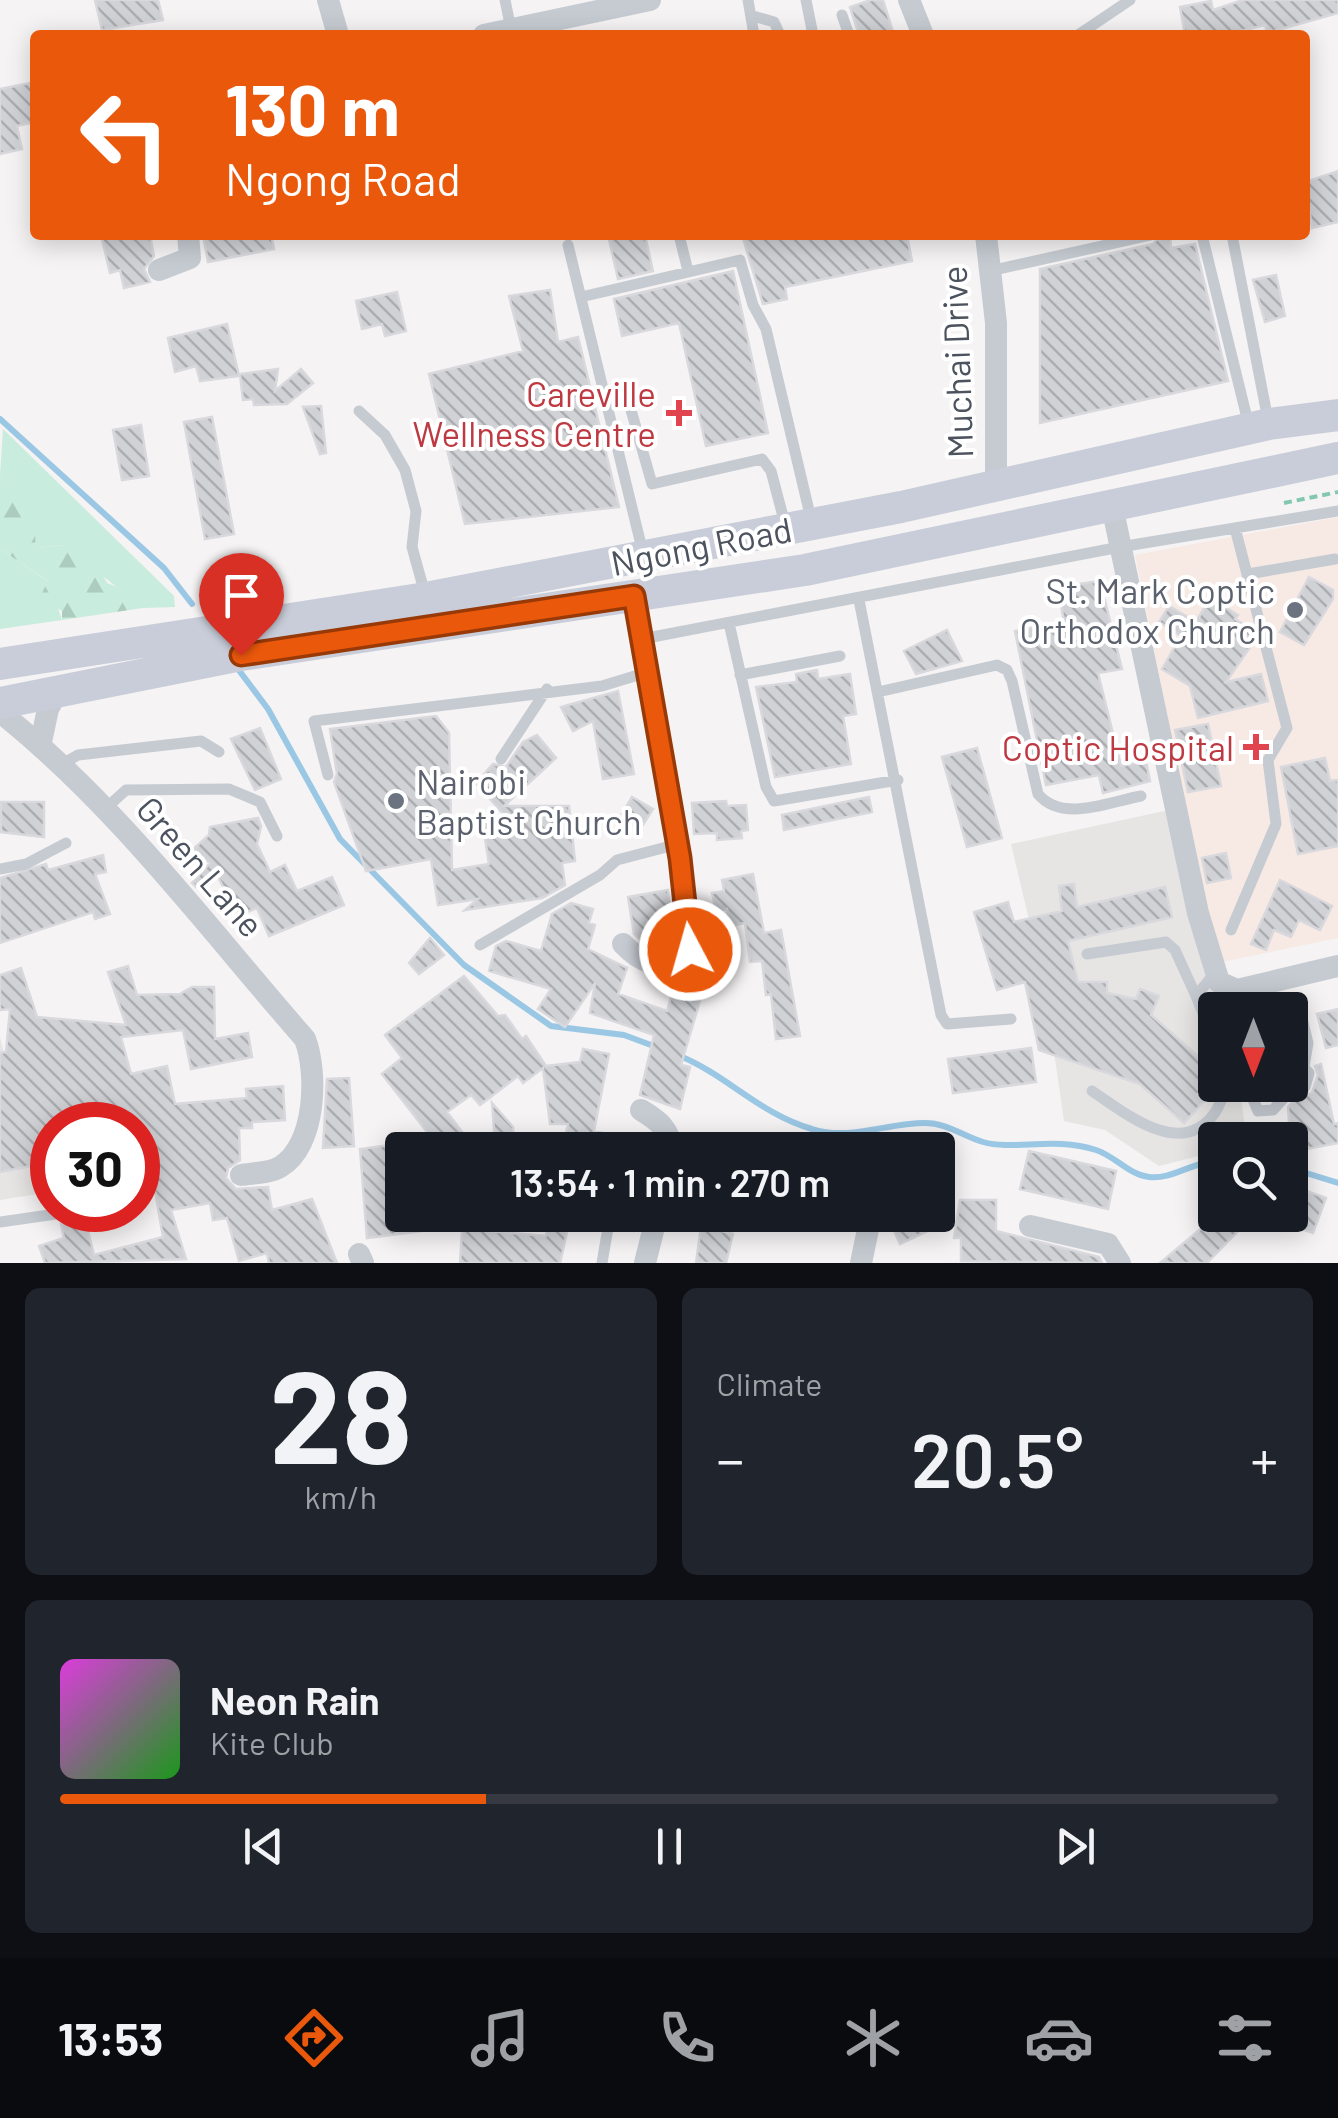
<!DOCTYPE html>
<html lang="en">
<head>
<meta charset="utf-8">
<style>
	:root { --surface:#171b24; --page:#20242c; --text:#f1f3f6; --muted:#9ea1a6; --line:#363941; --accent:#ea580c }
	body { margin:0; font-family:Barlow,sans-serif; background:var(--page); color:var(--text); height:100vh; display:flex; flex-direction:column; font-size:38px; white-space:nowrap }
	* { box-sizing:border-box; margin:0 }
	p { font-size:32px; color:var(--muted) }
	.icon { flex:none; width:55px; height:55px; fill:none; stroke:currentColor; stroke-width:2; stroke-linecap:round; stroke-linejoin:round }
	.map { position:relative; height:1263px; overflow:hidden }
	.panel { display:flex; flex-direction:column; gap:25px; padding:25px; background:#0d0f14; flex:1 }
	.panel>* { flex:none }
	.guide { position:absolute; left:30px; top:30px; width:1280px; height:210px; border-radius:10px; box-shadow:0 5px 25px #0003; background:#ea580c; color:#fff; overflow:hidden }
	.needle { width:65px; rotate:180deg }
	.fabs { position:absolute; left:1198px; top:992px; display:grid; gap:20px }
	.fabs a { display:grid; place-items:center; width:110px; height:110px; border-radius:10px; background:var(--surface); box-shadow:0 5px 25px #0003; font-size:50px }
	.speed { position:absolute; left:30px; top:1102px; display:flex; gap:20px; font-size:50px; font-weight:700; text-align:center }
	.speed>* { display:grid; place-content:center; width:130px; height:130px; border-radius:50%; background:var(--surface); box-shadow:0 5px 25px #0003; line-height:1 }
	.speed .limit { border:15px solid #d22; background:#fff; color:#111 }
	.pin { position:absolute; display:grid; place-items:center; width:85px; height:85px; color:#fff; margin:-102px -42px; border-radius:50% 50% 50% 0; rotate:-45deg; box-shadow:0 0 10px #0007 }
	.pin .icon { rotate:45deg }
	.me { position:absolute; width:110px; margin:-55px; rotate:354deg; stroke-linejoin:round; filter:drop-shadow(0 0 8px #0008) }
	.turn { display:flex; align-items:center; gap:35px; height:210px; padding:0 30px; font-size:45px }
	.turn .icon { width:130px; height:130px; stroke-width:2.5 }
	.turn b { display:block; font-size:70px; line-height:85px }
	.big { font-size:75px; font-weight:600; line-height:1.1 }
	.panel .card { flex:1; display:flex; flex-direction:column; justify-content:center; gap:15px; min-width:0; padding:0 35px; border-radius:15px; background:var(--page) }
	.panel .dial { align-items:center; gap:0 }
	.dial b { font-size:130px; line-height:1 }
	.song { display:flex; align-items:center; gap:30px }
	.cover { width:120px; height:120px; border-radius:15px; background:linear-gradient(135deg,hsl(300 70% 55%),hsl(120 70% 35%)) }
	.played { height:10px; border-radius:5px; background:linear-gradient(90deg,var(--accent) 35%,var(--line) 35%) }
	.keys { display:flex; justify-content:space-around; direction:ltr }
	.heat { display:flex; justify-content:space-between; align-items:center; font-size:55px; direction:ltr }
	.panel .tiles { flex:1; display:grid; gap:25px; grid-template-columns:1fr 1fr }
	.card:last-child { grid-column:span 2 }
	.trip { position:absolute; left:385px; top:1132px; width:570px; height:100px; border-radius:10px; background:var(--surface); box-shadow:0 5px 25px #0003; font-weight:600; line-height:100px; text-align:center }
	.tab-bar { display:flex; height:160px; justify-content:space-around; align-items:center; background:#090b0e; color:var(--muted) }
	.tab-bar .icon { width:70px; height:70px }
	.tab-bar .selected { color:var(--accent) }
	.tab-bar b { font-size:45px; color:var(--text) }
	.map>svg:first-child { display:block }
	.education { fill:#e6e5e4 }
	.medical { fill:#f7eae5 }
	.green { fill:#c8ecdd }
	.forest { fill:url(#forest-firs) }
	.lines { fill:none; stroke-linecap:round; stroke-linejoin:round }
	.stream { stroke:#9ac7e4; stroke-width:6 }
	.building { fill:url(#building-back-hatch); stroke:#d8d8dd; stroke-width:2.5 }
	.path { stroke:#83c7b2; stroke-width:4; stroke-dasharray:8 5; stroke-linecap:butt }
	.service { stroke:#c6cbd2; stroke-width:11 }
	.minor { stroke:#c6cbd2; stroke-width:22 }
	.secondary { stroke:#c8cdd9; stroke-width:32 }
	.route-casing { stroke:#983908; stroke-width:25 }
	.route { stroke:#ea580c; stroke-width:18 }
	.health-dot { fill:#e0444e; stroke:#fff; stroke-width:4 }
	.worship-dot { fill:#6b7280; stroke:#fff; stroke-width:4 }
	.labels { text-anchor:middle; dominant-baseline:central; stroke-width:8; stroke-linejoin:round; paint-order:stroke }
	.street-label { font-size:35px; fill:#4c535e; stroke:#fff }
	.health-label { font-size:35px; fill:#be3a42; stroke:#fff; text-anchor:end }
	.worship-label { font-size:35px; fill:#5b616d; stroke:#fff; text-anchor:end }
</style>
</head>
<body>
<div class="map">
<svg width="1338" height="1263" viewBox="0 0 1338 1263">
	<defs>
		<pattern id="forest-firs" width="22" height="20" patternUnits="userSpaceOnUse" patternTransform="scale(2.5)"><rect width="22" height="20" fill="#c8ecdd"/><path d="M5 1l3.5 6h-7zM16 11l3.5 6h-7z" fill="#adccc0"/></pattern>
		<pattern id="building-back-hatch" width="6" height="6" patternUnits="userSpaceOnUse" patternTransform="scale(2.5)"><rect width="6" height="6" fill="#d0d2d6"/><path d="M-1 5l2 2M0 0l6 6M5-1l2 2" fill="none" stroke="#abadb1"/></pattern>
	</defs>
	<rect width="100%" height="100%" fill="#f5f3f3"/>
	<path class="education" d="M 1169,810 L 1220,1010 L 1215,1010 L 1215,1085 L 1239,1085 L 1247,1140 L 1215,1140 L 1215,1152 L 1159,1166 L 1105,1130 L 1064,1121 L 1044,983 L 1011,844 Z
		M 0,1037 L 38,1194 L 0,1200 Z"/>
	<path class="medical" d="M 1338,517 L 1338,938 L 1217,963 L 1135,555 Z"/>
	<path class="green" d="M 3,429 L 174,596 L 175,607 L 143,608 L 64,545 L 36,548 C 35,518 26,492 0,476 Z
		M 0,549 L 49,582 L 62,620 L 0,629 Z"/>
	<path class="forest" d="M 0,476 C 28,493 35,517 36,548 L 64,545 L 91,552 L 107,583 L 125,590 L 143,608 L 62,620 L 62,611 L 40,597 L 48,581 L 0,549 Z"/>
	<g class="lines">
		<path class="stream" d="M 0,419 L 164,568 L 192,604
			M 235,665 L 268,709 L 340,839 L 464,965 L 551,1026 L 624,1035 L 659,1048
			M 680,1056 C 728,1076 760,1114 812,1129 C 850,1141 886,1123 925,1123 C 947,1123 963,1136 983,1142 C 1014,1151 1054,1136 1096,1150 C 1115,1156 1129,1175 1149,1177 C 1172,1180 1191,1162 1215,1162
			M 1290,1168 L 1338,1183"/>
	</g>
	<path class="building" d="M 95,0 L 158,0 L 163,20 L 102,30 Z
		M 871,0 L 883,0 L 894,35 L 859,35 L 850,7 Z
		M 1243,0 L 1338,0 L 1338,13 L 1267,33 L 1265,25 L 1225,35 L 1185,35 L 1180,7 L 1211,1 L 1213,10 Z
		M 35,82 L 35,122 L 17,126 L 22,149 L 0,154 L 0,89 Z
		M 1338,171 L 1338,222 L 1312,228 L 1305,182 Z
		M 101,235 L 150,235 L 154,256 L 144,269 L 150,282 L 124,288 L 120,270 L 110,273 Z
		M 203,235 L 271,235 L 274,249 L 208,262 Z
		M 608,235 L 645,235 L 653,271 L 618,279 Z
		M 742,235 L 907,235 L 912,261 L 785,287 L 787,299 L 763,304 Z
		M 1160,235 L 1170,235 L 1171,248 L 1195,244 L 1228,381 L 1040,423 L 1040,269 L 1153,244 Z
		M 733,271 L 768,433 L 706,446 L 679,323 L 622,336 L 614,299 Z
		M 1276,275 L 1285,316 L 1265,322 L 1253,280 Z
		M 550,290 L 558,342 L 578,337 L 619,507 L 465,524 L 429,374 L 523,351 L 509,296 Z
		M 397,292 L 406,331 L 385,336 L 382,324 L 362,329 L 356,301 Z
		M 227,324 L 239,376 L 200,381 L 196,366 L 175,372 L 168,338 Z
		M 278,369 L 275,391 L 301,369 L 313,383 L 287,404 L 254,405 L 253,399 L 243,400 L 240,374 Z
		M 321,406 L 326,453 L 320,454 L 303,407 Z
		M 212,417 L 234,534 L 205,539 L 184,422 Z
		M 141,425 L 149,476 L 122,480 L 113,430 Z
		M 1309,577 L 1333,590 L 1333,599 L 1304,645 L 1280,632 Z
		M 1100,581 L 1122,669 L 1098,673 L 1121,766 L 1146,761 L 1150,781 L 1103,793 L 1099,775 L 1046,785 L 1015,631 L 1064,622 L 1058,587 Z
		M 1210,598 L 1238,615 L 1235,619 L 1252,630 L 1255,640 L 1226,682 L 1261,674 L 1268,701 L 1198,718 L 1190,686 L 1162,669 L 1181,636 L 1159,622 L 1169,606 L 1196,622 Z
		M 947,630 L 962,661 L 916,674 L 904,651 Z
		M 817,670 L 818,679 L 850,674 L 856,714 L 843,716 L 851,764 L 775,777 L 756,687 L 797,682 L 796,674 Z
		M 618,691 L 634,774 L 603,779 L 593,721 L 573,731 L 561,707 Z
		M 436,716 L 449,733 L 452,870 L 489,864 L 482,819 L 505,816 L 476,783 L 493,764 L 506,767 L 523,742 L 537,735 L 556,758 L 504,806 L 569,806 L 575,861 L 562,863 L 565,885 L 542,898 L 465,910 L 478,899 L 438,905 L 431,859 L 366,871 L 334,782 L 337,774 L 330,729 Z
		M 1208,724 L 1221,786 L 1188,792 L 1175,730 Z
		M 260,728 L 281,779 L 255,790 L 231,739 Z
		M 977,748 L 1002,838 L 967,847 L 942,757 Z
		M 1325,758 L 1330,781 L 1338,780 L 1338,846 L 1298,854 L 1281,767 Z
		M 632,797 L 653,809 L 641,828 L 620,817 Z
		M 869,797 L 872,812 L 784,830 L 782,815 Z
		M 726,801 L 727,806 L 746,805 L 748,830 L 741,831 L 742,838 L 717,840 L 717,833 L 694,834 L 692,803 Z
		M 1,802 L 44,802 L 44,837 L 1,832 Z
		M 258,818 L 261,826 L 257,844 L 270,872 L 285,865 L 297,891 L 332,877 L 344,905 L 269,936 L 257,908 L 238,916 L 217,875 L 196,887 L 192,883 L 210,863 L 191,851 L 209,835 L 210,827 Z
		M 1226,853 L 1231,878 L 1207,883 L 1202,858 Z
		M 103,855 L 106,872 L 95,874 L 110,914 L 95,919 L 93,912 L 0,943 L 0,878 L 46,864 L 48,870 Z
		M 753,874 L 764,933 L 781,930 L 800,1036 L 776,1039 L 771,994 L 766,995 L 762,961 L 750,962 L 745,923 L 730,926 L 727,909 L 716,911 L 712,893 L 724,891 L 722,880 Z
		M 1280,880 L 1332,906 L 1320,930 L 1299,920 L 1291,937 L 1274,930 L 1266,950 L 1251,944 Z
		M 1074,884 L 1077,907 L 1165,887 L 1172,917 L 1068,941 L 1078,982 L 1107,982 L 1107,993 L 1136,999 L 1140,989 L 1159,996 L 1151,1015 L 1215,1071 L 1198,1094 L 1205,1100 L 1184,1123 L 1140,1084 L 1039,1050 L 1025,982 L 997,990 L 974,912 L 1008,902 L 1014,922 L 1062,911 L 1059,886 Z
		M 668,890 L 673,936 L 642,941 L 634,934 L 628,897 Z
		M 571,903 L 593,909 L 589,923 L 595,925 L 588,949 L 627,968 L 618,994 L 667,1011 L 676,979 L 704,987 L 681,1065 L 690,1067 L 680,1109 L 640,1095 L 654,1035 L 590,1013 L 595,983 L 565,1027 L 538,1009 L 551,989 L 489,971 L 496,946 L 506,941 L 541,951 L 552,914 Z
		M 430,938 L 444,955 L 419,974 L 409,963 Z
		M 128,966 L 137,995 L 180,994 L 192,987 L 214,987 L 215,1039 L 248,1033 L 252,1057 L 191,1069 L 183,1030 L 121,1037 L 131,1074 L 167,1066 L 175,1104 L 247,1098 L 246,1089 L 283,1086 L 285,1120 L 252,1122 L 252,1128 L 239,1128 L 240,1160 L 228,1168 L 226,1178 L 236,1189 L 268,1187 L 272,1210 L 312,1199 L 337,1263 L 269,1263 L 267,1253 L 239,1261 L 227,1218 L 213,1220 L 210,1203 L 171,1210 L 186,1259 L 45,1263 L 39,1246 L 64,1238 L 61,1224 L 85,1218 L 94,1255 L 163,1237 L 149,1157 L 138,1160 L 138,1125 L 108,1125 L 104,1106 L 64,1116 L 67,1125 L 52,1125 L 52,1162 L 0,1172 L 0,1053 L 6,1052 L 10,1009 L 0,1010 L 0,975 L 21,968 L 37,1017 L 126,1025 L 108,972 Z
		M 464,976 L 498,1016 L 505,1015 L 522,1039 L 526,1036 L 546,1066 L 580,1062 L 583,1049 L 609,1054 L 594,1131 L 650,1144 L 649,1150 L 562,1150 L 568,1124 L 550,1124 L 543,1068 L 523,1083 L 518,1076 L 480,1105 L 471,1095 L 447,1112 L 465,1136 L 441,1150 L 382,1074 L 402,1058 L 385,1035 Z
		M 1338,1009 L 1338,1045 L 1326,1048 L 1317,1014 Z
		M 1031,1048 L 1036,1082 L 953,1093 L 948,1059 Z
		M 1321,1064 L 1334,1124 L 1338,1123 L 1338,1143 L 1291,1152 L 1288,1107 L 1296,1099 L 1312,1093 L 1318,1075 L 1315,1066 Z
		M 349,1078 L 354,1146 L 323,1148 L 327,1079 Z
		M 492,1103 L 513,1127 L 514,1143 L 495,1144 Z
		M 391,1145 L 402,1215 L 428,1215 L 430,1230 L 367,1238 L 360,1149 Z
		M 1029,1151 L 1116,1171 L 1108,1209 L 1020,1189 Z
		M 1290,1185 L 1326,1198 L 1313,1233 L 1290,1225 Z
		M 960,1200 L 996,1200 L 996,1231 L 1099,1257 L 1102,1263 L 961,1261 L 961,1238 L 954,1238 Z
		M 463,1215 L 490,1215 L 488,1231 L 546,1236 L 549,1215 L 571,1215 L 560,1263 L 460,1263 Z
		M 887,1215 L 923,1215 L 930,1230 L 900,1244 Z
		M 1217,1215 L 1231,1215 L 1239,1230 L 1207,1263 L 1160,1263 Z
		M 701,1226 L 733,1234 L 726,1263 L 696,1263 Z"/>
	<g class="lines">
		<path class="path" d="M 1284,503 L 1338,492"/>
		<path class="service" d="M 505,0 L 511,29
			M 748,0 L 754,35
			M 806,0 L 813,35
			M 842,15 L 849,35
			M 753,16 L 774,22 L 780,35
			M 1078,35 L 1130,0
			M 679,235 L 688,271
			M 1202,235 L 1249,426
			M 1232,235 L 1268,420
			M 568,245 L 643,553
			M 990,271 L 1151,235
			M 581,297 L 740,260 L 753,305 L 766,329 L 811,519
			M 629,403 L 652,484 L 762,459 L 771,471 L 785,524
			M 359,411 L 385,435 L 405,470 L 416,511 L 412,547 L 425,594
			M 1248,574 L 1335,559
			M 859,600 L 941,1015 L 947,1024 L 1011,1019
			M 729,623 L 766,787 L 774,801 L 898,780
			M 642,639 L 1120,547 L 1338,511
			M 740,675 L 840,656
			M 878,692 L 997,665 L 1007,670 L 1012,681 L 1038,794 C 1062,823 1109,802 1141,796
			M 501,759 L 547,689
			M 62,764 L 78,755 L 201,741 L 219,752
			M 328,775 L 314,721 L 602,686 L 648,672
			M 105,809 L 126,790 L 229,789 L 260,802 L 277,836
			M 0,869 L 26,864 L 66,843
			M 1231,930 L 1276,824 L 1268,760 L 1287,728 L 1235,528
			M 480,945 L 600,875 L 617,860 L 678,844
			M 1087,954 L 1166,942 L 1175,950 L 1196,996
			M 1215,973 L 1196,996 L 1215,1043
			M 1227,988 L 1232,1010
			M 1260,1007 L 1297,998 L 1308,1043 L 1304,1067
			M 1247,1085 L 1258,1111 L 1273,1110 L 1291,1090 L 1305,1087 L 1309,1073 L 1299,1063 L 1290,1065
			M 1092,1091 C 1124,1112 1180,1160 1214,1114 C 1220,1106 1223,1094 1228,1085
			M 0,1222 L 63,1213
			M 602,1263 L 608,1228"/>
		<path class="minor" d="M 328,0 L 338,35
			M 909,0 L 923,35
			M 484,35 L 650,0
			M 986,235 L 996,323 L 996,487
			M 159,270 L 190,258 L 188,235
			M 1112,506 L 1198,913 L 1219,982 L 1237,990 L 1338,966
			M 0,712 C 116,804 207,927 305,1039 C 318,1073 316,1146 280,1167 C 270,1173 254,1173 241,1175
			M 41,742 L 48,709 L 57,692
			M 623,944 C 642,964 656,967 682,960 L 690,950 L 680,858 L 634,596
			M 641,1110 C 659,1121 669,1128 672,1150
			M 1030,1226 L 1108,1244 L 1120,1263
			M 359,1254 L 363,1263
			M 645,1263 L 657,1215
			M 861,1263 L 871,1215"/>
		<path class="secondary" d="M 0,664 L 426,598 L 901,507 L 1269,424 L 1338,415
			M 0,703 L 241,655 L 805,570 L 1338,458"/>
	</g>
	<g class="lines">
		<defs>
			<path id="route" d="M 241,655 L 634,596 L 680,858 L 690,950"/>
		</defs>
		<use href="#route" class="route-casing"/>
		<use href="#route" class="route"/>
	</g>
	<g class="health-dot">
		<path d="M674 398h10v10h10v10h-10v10h-10v-10h-10v-10h10z"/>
		<path d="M1251 732h10v10h10v10h-10v10h-10v-10h-10v-10h10z"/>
	</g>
	<g class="worship-dot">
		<circle cx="1295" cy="610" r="10"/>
		<circle cx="396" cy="801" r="10"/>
	</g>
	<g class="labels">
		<g class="street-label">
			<text transform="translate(956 362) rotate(-92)">Muchai Drive</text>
			<text transform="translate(701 545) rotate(-11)">Ngong Road</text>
			<text transform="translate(201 866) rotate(49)">Green Lane</text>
		</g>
		<g class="health-label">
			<text x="656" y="393">Careville<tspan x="656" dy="40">Wellness Centre</tspan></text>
			<text x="1234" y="747">Coptic Hospital</text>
		</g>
		<g class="worship-label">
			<text x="1275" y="590">St. Mark Coptic<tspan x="1275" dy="40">Orthodox Church</tspan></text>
			<text x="416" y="781" text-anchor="start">Nairobi<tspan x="416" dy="40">Baptist Church</tspan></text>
		</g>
	</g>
</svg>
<div class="fabs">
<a><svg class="needle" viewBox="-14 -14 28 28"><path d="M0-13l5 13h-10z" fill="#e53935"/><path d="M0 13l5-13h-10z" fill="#9ea1a6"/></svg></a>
<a><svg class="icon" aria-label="search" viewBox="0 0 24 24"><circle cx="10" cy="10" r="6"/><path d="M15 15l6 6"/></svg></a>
</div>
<div class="speed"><div class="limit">30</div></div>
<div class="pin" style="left:241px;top:655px;background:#d93025"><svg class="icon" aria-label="arrive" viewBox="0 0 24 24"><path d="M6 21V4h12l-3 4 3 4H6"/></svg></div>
<svg class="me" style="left:690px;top:950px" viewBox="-20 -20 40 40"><circle r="17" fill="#ea580c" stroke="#fff" stroke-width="3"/><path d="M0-11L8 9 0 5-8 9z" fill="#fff"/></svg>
<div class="trip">13:54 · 1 min · 270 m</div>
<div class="guide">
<div class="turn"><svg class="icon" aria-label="left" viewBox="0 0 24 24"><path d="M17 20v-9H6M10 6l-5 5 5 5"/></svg><div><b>130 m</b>Ngong Road</div></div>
</div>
</div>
<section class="panel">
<div class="tiles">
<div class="card dial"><b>28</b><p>km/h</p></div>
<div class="card"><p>Climate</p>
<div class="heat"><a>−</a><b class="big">20.5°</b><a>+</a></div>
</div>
<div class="card">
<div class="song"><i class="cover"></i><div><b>Neon Rain</b><p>Kite Club</p></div></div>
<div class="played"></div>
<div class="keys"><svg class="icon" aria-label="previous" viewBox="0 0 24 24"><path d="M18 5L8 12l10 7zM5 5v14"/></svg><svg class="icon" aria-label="pause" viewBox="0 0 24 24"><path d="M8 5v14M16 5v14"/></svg><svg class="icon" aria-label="next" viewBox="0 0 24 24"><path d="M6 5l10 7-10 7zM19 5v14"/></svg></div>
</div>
</div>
</section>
<nav class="tab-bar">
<b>13:53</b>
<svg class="icon selected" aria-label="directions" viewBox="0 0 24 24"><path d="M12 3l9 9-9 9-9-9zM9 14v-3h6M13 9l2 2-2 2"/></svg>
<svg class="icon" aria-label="music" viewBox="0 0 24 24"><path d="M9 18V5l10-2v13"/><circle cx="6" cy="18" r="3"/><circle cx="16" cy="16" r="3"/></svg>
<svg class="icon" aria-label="phone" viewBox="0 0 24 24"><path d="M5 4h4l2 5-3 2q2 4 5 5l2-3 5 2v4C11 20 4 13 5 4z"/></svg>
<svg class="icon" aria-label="climate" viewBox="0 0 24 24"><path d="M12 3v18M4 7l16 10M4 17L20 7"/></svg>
<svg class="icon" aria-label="car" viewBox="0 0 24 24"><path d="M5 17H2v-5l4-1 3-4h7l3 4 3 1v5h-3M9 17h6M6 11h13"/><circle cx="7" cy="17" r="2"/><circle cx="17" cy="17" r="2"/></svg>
<svg class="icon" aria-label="filters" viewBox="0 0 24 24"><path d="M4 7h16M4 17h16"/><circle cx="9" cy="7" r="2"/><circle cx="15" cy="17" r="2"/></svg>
</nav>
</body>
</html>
